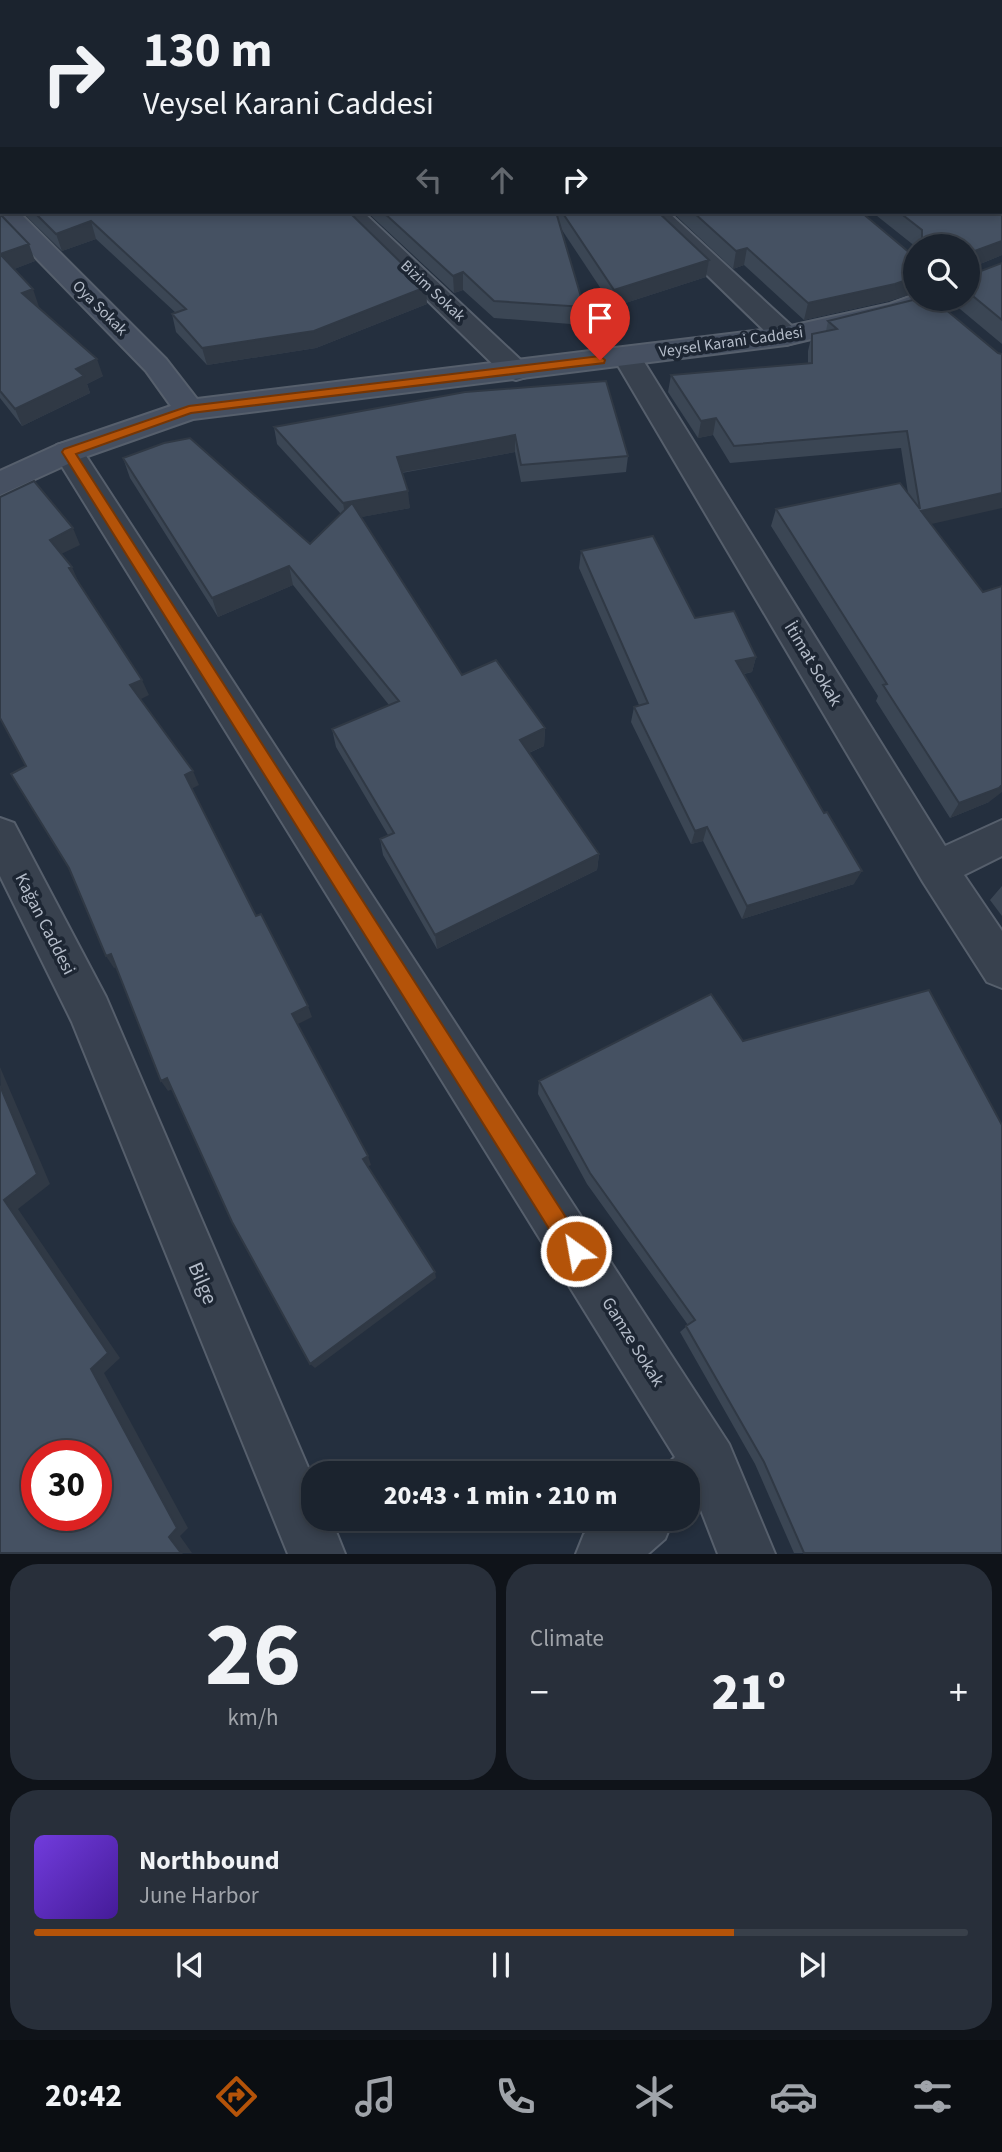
<!DOCTYPE html>
<html lang="en">
<head>
<meta charset="utf-8">
<style>
	:root { --surface:#1b232e; --page:#282f3a; --text:#f1f3f6; --muted:#a0a4aa; --line:#39404a; --accent:#b45309 }
	body { margin:0; font-family:"Source Sans 3",sans-serif; background:var(--page); color:var(--text); height:100vh; display:flex; flex-direction:column; font-size:26px; white-space:nowrap }
	* { box-sizing:border-box; margin:0 }
	p { font-size:23px; color:var(--muted) }
	.icon { flex:none; width:38px; height:38px; fill:none; stroke:currentColor; stroke-width:2; stroke-linecap:round; stroke-linejoin:round }
	.map { position:relative; height:1554px; overflow:hidden }
	.side { display:flex; flex-direction:column; gap:10px; padding:10px; background:#0f1319; flex:1 }
	.side>* { flex:none }
	.banner { position:absolute; left:0px; top:0px; width:1003px; height:214px; box-shadow:0 4px 10px #0003,0 0 0 2px var(--line); background:#1b232e; color:var(--text); overflow:hidden }
	.fabs { position:absolute; left:903px; top:234px; display:grid; gap:14px }
	.fabs a { display:grid; place-items:center; width:77px; height:77px; border-radius:50%; background:var(--surface); box-shadow:0 4px 10px #0003,0 0 0 2px var(--line); font-size:35px }
	.speed { position:absolute; left:21px; top:1440px; display:flex; gap:14px; font-size:35px; font-weight:700; text-align:center }
	.speed>* { display:grid; place-content:center; width:91px; height:91px; border-radius:50%; background:var(--surface); box-shadow:0 4px 10px #0003,0 0 0 2px var(--line); line-height:1 }
	.speed .limit { border:10px solid #d22; background:#fff; color:#111 }
	.pin { position:absolute; display:grid; place-items:center; width:60px; height:60px; color:#fff; margin:-72px -30px; border-radius:50% 50% 50% 0; rotate:-45deg; box-shadow:0 0 7px #0007 }
	.pin .icon { rotate:45deg }
	.me { position:absolute; width:77px; margin:-38px; rotate:328deg; stroke-linejoin:round; filter:drop-shadow(0 0 5px #0008) }
	.turn { display:flex; align-items:center; gap:24px; height:147px; padding:0 28px; font-size:32px }
	.turn .icon { width:91px; height:91px; stroke-width:2.5 }
	.turn b { display:block; font-size:49px; line-height:60px }
	.lanes { display:flex; align-items:center; height:66px; padding:0 28px; background:#0003; justify-content:center; gap:35px; direction:ltr }
	.lanes .off { opacity:.35 }
	.big { font-size:52px; font-weight:800; line-height:1.1 }
	.side .card { flex:1; display:flex; flex-direction:column; justify-content:center; gap:10px; min-width:0; padding:0 24px; border-radius:28px; background:var(--page) }
	.side .dial { align-items:center; gap:0 }
	.dial b { font-size:91px; line-height:1 }
	.song { display:flex; align-items:center; gap:21px }
	.cover { width:84px; height:84px; border-radius:10px; background:linear-gradient(135deg,hsl(260 70% 55%),hsl(260 70% 35%)) }
	.played { height:7px; border-radius:4px; background:linear-gradient(90deg,var(--accent) 75%,var(--line) 75%) }
	.keys { display:flex; justify-content:space-around; direction:ltr }
	.heat { display:flex; justify-content:space-between; align-items:center; font-size:38px; direction:ltr }
	.side .tiles { flex:1; display:grid; gap:10px; grid-template-columns:1fr 1fr }
	.card:last-child { grid-column:span 2 }
	.trip { position:absolute; left:301px; top:1461px; width:399px; height:70px; border-radius:28px; background:var(--surface); box-shadow:0 4px 10px #0003,0 0 0 2px var(--line); font-weight:800; line-height:70px; text-align:center }
	.tab-bar { display:flex; height:112px; justify-content:space-around; align-items:center; background:#0b0e12; color:var(--muted) }
	.tab-bar .icon { width:49px; height:49px }
	.tab-bar .on { color:var(--accent) }
	.tab-bar b { font-size:32px; color:var(--text) }
	.map>svg:first-child { display:block }
	.lines { fill:none; stroke-linecap:round; stroke-linejoin:round }
	.street-casing { stroke:#565f6c; stroke-width:4 }
	.secondary-casing { stroke:#565f6c; stroke-width:4 }
	.street { fill:#38414e; fill-rule:evenodd }
	.secondary { fill:#465061; fill-rule:evenodd }
	.wall { fill:#3b4654 }
	.shaded-wall { fill:#303945 }
	.building { fill:#455162; stroke:#303945; stroke-width:2; fill-rule:evenodd }
	.route { fill:#b45309; stroke:#753606; stroke-width:2 }
	.labels { text-anchor:middle; dominant-baseline:central; stroke-width:7; stroke-linejoin:round; paint-order:stroke }
	.far-street-label { font-size:16px; fill:#b4bcc9; stroke:#1d2633 }
	.street-label { font-size:18px; fill:#b4bcc9; stroke:#1d2633 }
	.near-street-label { font-size:21px; fill:#b4bcc9; stroke:#1d2633 }
</style>
</head>
<body>
<div class="map">
<svg width="1002" height="1554" viewBox="0 0 1002 1554">
	<rect width="100%" height="100%" fill="#242f3e"/>
	<g class="lines">
		<defs>
			<path id="street" d="M 452,0 L 475,0 L 451,2 Z
				M 1001,7 L 1002,7 L 1002,19 L 1001,19 Z
				M 337,212 L 363,212 L 526,365 L 530,371 L 526,377 L 516,380 L 506,377 Z
				M 642,212 L 668,212 L 796,330 L 800,336 L 796,342 L 786,345 L 776,342 Z
				M 627,348 L 637,351 L 641,357 L 945,846 L 1002,820 L 1002,856 L 964,875 L 1002,931 L 1002,988 L 987,982 L 923,882 L 613,357 L 617,351 Z
				M 68,442 L 79,445 L 729,1444 L 775,1554 L 718,1554 L 699,1505 L 688,1509 L 688,1474 L 664,1474 L 669,1463 L 675,1457 L 53,452 L 57,445 Z
				M 0,818 L 14,823 L 106,997 L 313,1479 L 313,1519 L 331,1519 L 345,1554 L 288,1554 L 72,1022 L 0,876 Z
				M 602,1519 L 673,1519 L 665,1539 L 648,1554 L 576,1554 L 584,1534 Z"/>
			<path id="secondary" d="M 2,205 L 2,212 L 19,212 L 166,359 L 197,399 L 786,327 L 890,304 L 915,295 L 915,299 L 942,299 L 939,305 L 908,316 L 786,345 L 193,419 L 79,459 L 0,495 L 0,471 L 57,445 L 171,406 L 146,371 L 0,221 Z"/>
		</defs>
		<use href="#street" class="street-casing"/>
		<use href="#secondary" class="secondary-casing"/>
		<use href="#street" class="street"/>
		<use href="#secondary" class="secondary"/>
	</g>
	<path class="wall" d="M 507,0 L 991,0 L 990,2 L 510,2 Z
		M 1002,77 L 1002,255 L 973,267 L 973,274 L 1002,263 L 1002,344 L 948,299 L 968,299 L 968,247 L 916,247 L 872,212 L 1001,212 Z
		M 22,212 L 349,212 L 427,304 L 316,348 L 207,365 L 176,332 L 172,314 L 176,313 L 96,239 L 62,251 Z
		M 367,212 L 658,212 L 709,260 L 706,277 L 613,307 L 560,227 L 584,307 L 583,325 L 494,318 L 463,290 L 454,293 Z
		M 672,212 L 861,212 L 910,253 L 915,254 L 915,294 L 914,293 L 889,301 L 804,320 L 744,265 L 733,269 Z
		M 0,214 L 35,261 L 14,269 L 39,307 L 38,307 L 103,376 L 87,384 L 90,393 L 22,426 L 0,398 Z
		M 917,299 L 931,524 L 989,802 L 950,818 L 876,701 L 878,696 L 771,526 L 776,509 L 908,493 L 901,448 L 730,463 L 713,435 L 698,438 L 668,392 L 671,375 L 808,363 L 808,351 L 812,334 L 826,331 L 828,321 Z
		M 465,392 L 628,456 L 626,472 L 521,482 L 515,452 L 402,473 L 410,508 L 361,517 L 462,675 L 545,728 L 544,746 L 529,753 L 599,854 L 597,870 L 437,949 L 383,855 L 380,839 L 388,835 L 336,747 L 332,729 L 389,705 L 293,585 L 218,617 L 130,478 L 123,458 L 310,544 L 341,514 L 277,444 L 274,427 Z
		M 581,551 L 695,618 L 756,657 L 752,672 L 744,674 L 854,884 L 742,919 L 703,841 L 691,844 L 631,722 L 634,707 L 639,705 L 579,568 Z
		M 1002,886 L 1002,916 L 990,900 Z
		M 539,1081 L 1002,1553 L 794,1553 L 755,1464 L 680,1332 L 688,1325 L 587,1184 L 538,1094 Z"/>
	<path class="shaded-wall" d="M 957,0 L 991,0 L 990,2 L 951,2 Z
		M 91,221 L 96,239 L 62,251 L 56,234 Z
		M 1002,241 L 1002,255 L 968,269 L 972,252 Z
		M 29,244 L 35,261 L 7,272 L 0,254 Z
		M 747,248 L 744,265 L 733,269 L 736,251 Z
		M 709,260 L 706,277 L 613,307 L 614,290 Z
		M 463,272 L 463,290 L 454,293 L 453,276 Z
		M 915,277 L 915,289 L 914,293 L 889,301 L 804,320 L 808,303 Z
		M 426,287 L 427,304 L 316,348 L 207,365 L 202,348 Z
		M 33,289 L 39,307 L 29,311 L 22,293 Z
		M 97,359 L 103,376 L 87,384 L 90,393 L 22,426 L 15,409 L 76,369 Z
		M 716,418 L 713,435 L 698,438 L 701,421 Z
		M 515,435 L 515,452 L 398,473 L 397,457 Z
		M 408,491 L 410,508 L 346,520 L 343,503 Z
		M 1002,493 L 1002,508 L 914,528 L 921,511 Z
		M 73,528 L 80,545 L 57,556 L 50,540 Z
		M 289,566 L 293,585 L 218,617 L 212,598 Z
		M 72,567 L 79,583 L 69,568 Z
		M 756,657 L 752,672 L 732,676 L 736,661 Z
		M 142,680 L 149,695 L 137,701 L 130,685 Z
		M 545,728 L 544,746 L 519,757 L 520,740 Z
		M 193,771 L 199,785 L 191,789 L 185,775 Z
		M 1002,785 L 1002,792 L 989,802 L 950,818 L 959,803 Z
		M 707,827 L 703,841 L 691,844 L 695,831 Z
		M 599,854 L 597,870 L 437,949 L 435,935 Z
		M 862,871 L 854,884 L 742,919 L 747,906 Z
		M 111,954 L 119,966 L 114,968 L 106,956 Z
		M 308,1006 L 312,1017 L 296,1025 L 292,1014 Z
		M 0,1067 L 50,1184 L 18,1209 L 120,1358 L 104,1373 L 188,1528 L 180,1536 L 192,1553 L 181,1553 L 169,1537 L 91,1369 L 4,1200 Z
		M 167,1078 L 175,1088 L 168,1091 L 161,1081 Z
		M 368,1156 L 371,1165 L 367,1167 L 363,1159 Z
		M 435,1272 L 436,1278 L 315,1368 L 310,1364 Z"/>
	<path class="building" d="M 0,0 L 239,0 L 241,2 L 2,2 L 2,192 L 0,192 Z
		M 297,0 L 356,0 L 360,2 L 293,2 Z
		M 535,0 L 957,0 L 951,2 L 538,2 Z
		M 1001,76 L 1002,77 L 1002,241 L 972,252 L 973,274 L 1002,263 L 1002,320 L 968,292 L 968,247 L 922,247 L 922,230 L 899,212 L 1001,212 Z
		M 34,212 L 349,212 L 426,287 L 314,331 L 202,348 L 172,314 L 186,309 L 91,221 L 56,234 Z
		M 383,212 L 556,212 L 584,307 L 494,301 L 463,272 L 453,276 Z
		M 562,212 L 658,212 L 709,260 L 614,290 Z
		M 693,212 L 861,212 L 910,253 L 915,254 L 915,277 L 895,284 L 808,303 L 747,248 L 736,251 Z
		M 0,214 L 29,244 L 0,254 L 33,289 L 22,293 L 97,359 L 76,369 L 84,376 L 15,409 L 0,391 Z
		M 917,299 L 933,299 L 998,353 L 1002,354 L 1002,493 L 921,511 L 983,592 L 1002,586 L 1002,785 L 999,788 L 959,803 L 883,685 L 887,684 L 776,509 L 900,483 L 920,509 L 907,431 L 734,446 L 716,418 L 701,421 L 671,375 L 812,363 L 812,334 L 837,329 L 828,321 Z
		M 606,381 L 628,456 L 521,465 L 515,435 L 397,457 L 408,491 L 343,503 L 274,427 L 465,392 Z
		M 190,438 L 310,544 L 352,503 L 462,675 L 496,660 L 545,728 L 520,740 L 599,854 L 435,935 L 380,839 L 394,833 L 332,729 L 399,701 L 289,566 L 212,598 L 123,458 L 164,443 Z
		M 34,481 L 73,528 L 50,540 L 72,567 L 69,568 L 142,680 L 130,685 L 193,771 L 185,775 L 256,916 L 261,914 L 308,1006 L 292,1014 L 368,1156 L 363,1159 L 435,1272 L 310,1364 L 232,1222 L 167,1078 L 161,1081 L 111,954 L 106,956 L 69,868 L 11,774 L 26,766 L 0,718 L 0,497 Z
		M 653,536 L 695,618 L 734,611 L 756,657 L 736,661 L 824,813 L 827,812 L 862,871 L 747,906 L 707,827 L 695,831 L 634,707 L 648,703 L 581,551 Z
		M 929,990 L 1002,1125 L 1002,1553 L 804,1553 L 764,1462 L 686,1326 L 695,1320 L 590,1173 L 539,1081 L 711,994 L 743,1041 Z
		M 0,1086 L 37,1174 L 4,1200 L 108,1353 L 91,1369 L 177,1528 L 169,1537 L 181,1553 L 0,1553 ZM 37,1456 L 96,1456 L 96,1516 L 37,1516 Z"/>
	<path class="route" d="M 600,356 L 605,360 L 604,363 L 191,413 L 76,454 L 583,1244 L 586,1251 L 583,1259 L 576,1262 L 568,1259 L 62,452 L 64,449 L 189,406 Z"/>
	<g class="labels">
		<g class="far-street-label">
			<text transform="translate(433 291) rotate(43)">Bizim Sokak</text>
			<text transform="translate(100 308) rotate(45)">Oya Sokak</text>
			<text transform="translate(731 342) rotate(-8)">Veysel Karani Caddesi</text>
		</g>
		<g class="street-label">
			<text transform="translate(813 664) rotate(59)">İtimat Sokak</text>
			<text transform="translate(45 924) rotate(63)">Kağan Caddesi</text>
			<text transform="translate(633 1342) rotate(58)">Gamze Sokak</text>
		</g>
		<g class="near-street-label">
			<text transform="translate(203 1283) rotate(67)">Bilge</text>
		</g>
	</g>
</svg>
<div class="fabs">
<a><svg class="icon" aria-label="search" viewBox="0 0 24 24"><circle cx="10" cy="10" r="6"/><path d="M15 15l6 6"/></svg></a>
</div>
<div class="speed"><div class="limit">30</div></div>
<div class="pin" style="left:600px;top:360px;background:#d93025"><svg class="icon" aria-label="arrive" viewBox="0 0 24 24"><path d="M6 21V4h12l-3 4 3 4H6"/></svg></div>
<svg class="me" style="left:576px;top:1251px" viewBox="-20 -20 40 40"><circle r="17" fill="#b45309" stroke="#fff" stroke-width="3"/><path d="M0-11L8 9 0 5-8 9z" fill="#fff"/></svg>
<div class="trip">20:43 · 1 min · 210 m</div>
<div class="banner">
<div class="turn"><svg class="icon" aria-label="right" viewBox="0 0 24 24"><path d="M7 20v-9h11M14 6l5 5-5 5"/></svg><div><b>130 m</b>Veysel Karani Caddesi</div></div>
<div class="lanes"><svg class="icon off" aria-label="left" viewBox="0 0 24 24"><path d="M17 20v-9H6M10 6l-5 5 5 5"/></svg><svg class="icon off" aria-label="ahead" viewBox="0 0 24 24"><path d="M12 20V5M6 11l6-6 6 6"/></svg><svg class="icon" aria-label="right" viewBox="0 0 24 24"><path d="M7 20v-9h11M14 6l5 5-5 5"/></svg></div>
</div>
</div>
<section class="side">
<div class="tiles">
<div class="card dial"><b>26</b><p>km/h</p></div>
<div class="card"><p>Climate</p>
<div class="heat"><a>−</a><b class="big">21°</b><a>+</a></div>
</div>
<div class="card">
<div class="song"><i class="cover"></i><div><b>Northbound</b><p>June Harbor</p></div></div>
<div class="played"></div>
<div class="keys"><svg class="icon" aria-label="previous" viewBox="0 0 24 24"><path d="M18 5L8 12l10 7zM5 5v14"/></svg><svg class="icon" aria-label="pause" viewBox="0 0 24 24"><path d="M8 5v14M16 5v14"/></svg><svg class="icon" aria-label="next" viewBox="0 0 24 24"><path d="M6 5l10 7-10 7zM19 5v14"/></svg></div>
</div>
</div>
</section>
<nav class="tab-bar">
<b>20:42</b>
<svg class="icon on" aria-label="directions" viewBox="0 0 24 24"><path d="M12 3l9 9-9 9-9-9zM9 14v-3h6M13 9l2 2-2 2"/></svg>
<svg class="icon" aria-label="music" viewBox="0 0 24 24"><path d="M9 18V5l10-2v13"/><circle cx="6" cy="18" r="3"/><circle cx="16" cy="16" r="3"/></svg>
<svg class="icon" aria-label="phone" viewBox="0 0 24 24"><path d="M5 4h4l2 5-3 2q2 4 5 5l2-3 5 2v4C11 20 4 13 5 4z"/></svg>
<svg class="icon" aria-label="climate" viewBox="0 0 24 24"><path d="M12 3v18M4 7l16 10M4 17L20 7"/></svg>
<svg class="icon" aria-label="car" viewBox="0 0 24 24"><path d="M5 17H2v-5l4-1 3-4h7l3 4 3 1v5h-3M9 17h6M6 11h13"/><circle cx="7" cy="17" r="2"/><circle cx="17" cy="17" r="2"/></svg>
<svg class="icon" aria-label="filters" viewBox="0 0 24 24"><path d="M4 7h16M4 17h16"/><circle cx="9" cy="7" r="2"/><circle cx="15" cy="17" r="2"/></svg>
</nav>
</body>
</html>
